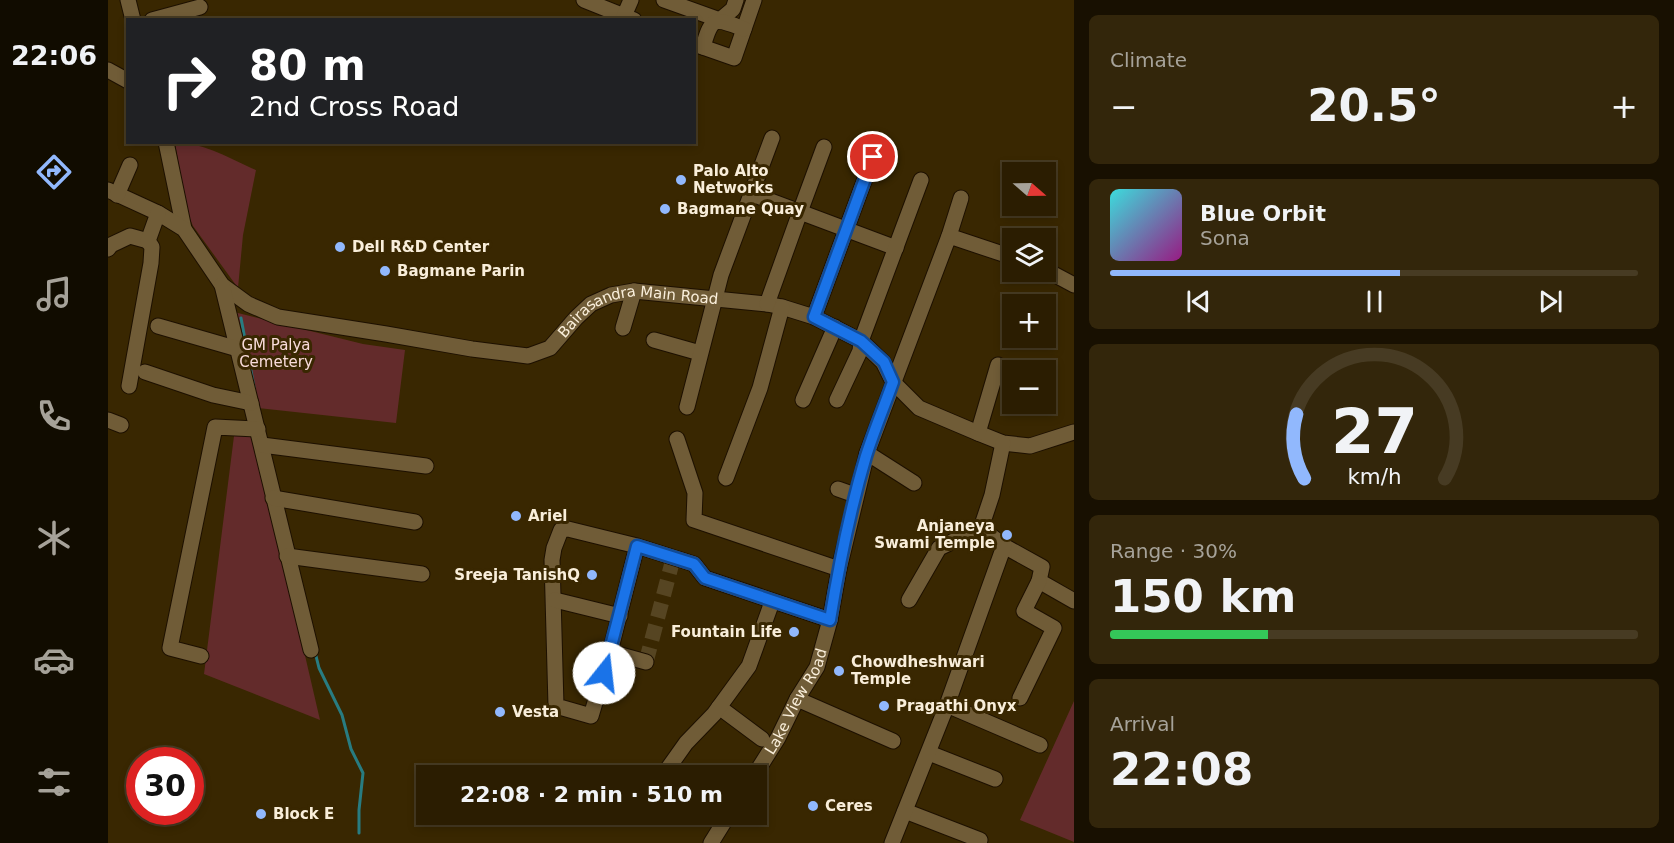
<!DOCTYPE html>
<html lang="en">
<head>
<meta charset="utf-8">
<style>
	:root { --surface:#2b1d01; --page:#33260b; --text:#f1f3f6; --muted:#a6a299; --line:#473b23; --accent:#91b8fd }
	body { margin:0; font-family:"DejaVu Sans",sans-serif; background:var(--page); color:var(--text); height:100vh; display:flex; flex-direction:column; font-size:22px; white-space:nowrap }
	* { box-sizing:border-box; margin:0 }
	p { font-size:20px; color:var(--muted) }
	.icon { flex:none; width:33px; height:33px; fill:none; stroke:currentColor; stroke-width:2; stroke-linecap:round; stroke-linejoin:round }
	.map { position:relative; flex:1; overflow:hidden }
	.drawer { display:flex; flex-direction:column; gap:15px; padding:15px; background:#181001; width:600px }
	.drawer>* { flex:none }
	.guide { position:absolute; left:18px; top:18px; width:570px; height:126px; border-radius:0px; box-shadow:0 3px 9px #0003,0 0 0 2px var(--line); background:#202124; color:#fff; overflow:hidden }
	.needle { width:39px; rotate:110deg }
	.buttons { position:absolute; left:894px; top:162px; display:grid; gap:12px }
	.buttons a { display:grid; place-items:center; width:54px; height:54px; border-radius:0px; background:var(--surface); box-shadow:0 3px 9px #0003,0 0 0 2px var(--line); font-size:30px }
	.speed { position:absolute; left:18px; top:747px; display:flex; gap:12px; font-size:30px; font-weight:700; text-align:center }
	.speed>* { display:grid; place-content:center; width:78px; height:78px; border-radius:50%; background:var(--surface); box-shadow:0 3px 9px #0003,0 0 0 2px var(--line); line-height:1 }
	.speed .limit { border:9px solid #d22; background:#fff; color:#111 }
	.pin { position:absolute; display:grid; place-items:center; width:51px; height:51px; color:#fff; margin:-26px; border:3px solid #fff; border-radius:50%; box-shadow:0 2px 6px #0007 }
	.me { position:absolute; width:66px; margin:-33px; rotate:16deg; stroke-linejoin:round; filter:drop-shadow(0 0 4px #0008) }
	.turn { display:flex; align-items:center; gap:21px; height:126px; padding:0 24px; font-size:27px }
	.turn .icon { width:78px; height:78px; stroke-width:2.5 }
	.turn b { display:block; font-size:42px; line-height:51px }
	.big { font-size:45px; font-weight:700; line-height:1.1 }
	.drawer .card { flex:1; display:flex; flex-direction:column; justify-content:center; gap:9px; min-width:0; padding:0 21px; border-radius:9px; background:var(--page) }
	.drawer .dial { align-items:center; gap:0 }
	.dial svg { height:156px; overflow:visible; fill:none; stroke:var(--line); stroke-width:7; stroke-linecap:round; text-anchor:middle }
	.dial text { fill:var(--text); stroke:none }
	.song { display:flex; align-items:center; gap:18px }
	.cover { width:72px; height:72px; border-radius:9px; background:linear-gradient(135deg,hsl(180 70% 55%),hsl(310 70% 35%)) }
	.played { height:6px; border-radius:3px; background:linear-gradient(90deg,var(--accent) 55%,var(--line) 55%) }
	.keys { display:flex; justify-content:space-around; direction:ltr }
	.heat { display:flex; justify-content:space-between; align-items:center; font-size:33px; direction:ltr }
	.charge { height:9px; border-radius:4px; background:linear-gradient(90deg,#34c759 30%,var(--line) 0) }
	.trip { position:absolute; left:308px; top:765px; width:351px; height:60px; border-radius:0px; background:var(--surface); box-shadow:0 3px 9px #0003,0 0 0 2px var(--line); font-weight:700; line-height:60px; text-align:center }
	main { display:flex; flex:1; min-height:0 }
	.menu { display:flex; flex-direction:column; width:108px; justify-content:space-around; align-items:center; background:#110c00; color:var(--muted) }
	.menu .icon { width:42px; height:42px }
	.menu .on { color:var(--accent) }
	.menu b { font-size:27px; color:var(--text) }
	.map>svg:first-child { display:block }
	.green { fill:#632b2b }
	.lines { fill:none; stroke-linecap:round; stroke-linejoin:round }
	.stream { stroke:#287c81; stroke-width:3 }
	.minor-tunnel { stroke:#564522; stroke-width:15; stroke-dasharray:15 8; stroke-linecap:butt }
	.minor-casing { stroke:#1d1000; stroke-width:17 }
	.minor { stroke:#705c37; stroke-width:15 }
	.route-casing { stroke:#114b97; stroke-width:15 }
	.route { stroke:#1a73e8; stroke-width:10 }
	.poi-dot { fill:#91b8fd; stroke:#392701; stroke-width:2 }
	.labels { text-anchor:middle; dominant-baseline:central; stroke-width:6; stroke-linejoin:round; paint-order:stroke }
	.poi-label { font-size:15px; font-weight:bold; fill:#f9eeda; stroke:#392701; text-anchor:start }
	.street-label { font-size:15px; fill:#f9eeda; stroke:#392701 }
	.park-label { font-size:15px; fill:#f9dcdb; stroke:#392701 }
</style>
</head>
<body>
<main>
<nav class="menu">
<b>22:06</b>
<svg class="icon on" aria-label="directions" viewBox="0 0 24 24"><path d="M12 3l9 9-9 9-9-9zM9 14v-3h6M13 9l2 2-2 2"/></svg>
<svg class="icon" aria-label="music" viewBox="0 0 24 24"><path d="M9 18V5l10-2v13"/><circle cx="6" cy="18" r="3"/><circle cx="16" cy="16" r="3"/></svg>
<svg class="icon" aria-label="phone" viewBox="0 0 24 24"><path d="M5 4h4l2 5-3 2q2 4 5 5l2-3 5 2v4C11 20 4 13 5 4z"/></svg>
<svg class="icon" aria-label="climate" viewBox="0 0 24 24"><path d="M12 3v18M4 7l16 10M4 17L20 7"/></svg>
<svg class="icon" aria-label="car" viewBox="0 0 24 24"><path d="M5 17H2v-5l4-1 3-4h7l3 4 3 1v5h-3M9 17h6M6 11h13"/><circle cx="7" cy="17" r="2"/><circle cx="17" cy="17" r="2"/></svg>
<svg class="icon" aria-label="filters" viewBox="0 0 24 24"><path d="M4 7h16M4 17h16"/><circle cx="9" cy="7" r="2"/><circle cx="15" cy="17" r="2"/></svg>
</nav>
<div class="map">
<svg width="966" height="843" viewBox="0 0 966 843">
	<rect width="100%" height="100%" fill="#392701"/>
	<path class="green" d="M 67,143 C 96,142 122,159 148,170 L 135,235 L 130,288 L 85,226 L 79,212 Z
		M 126,312 L 255,344 L 297,350 L 288,423 L 150,408 L 146,381 Z
		M 126,436 L 146,436 L 212,720 L 96,674 Z
		M 966,701 L 966,842 L 912,820 Z"/>
	<g class="lines">
		<path class="stream" d="M 133,318 L 146,387
			M 207,652 L 211,668 L 234,715 L 243,749 L 255,773 L 251,810 L 251,833"/>
		<path class="minor-tunnel" d="M 538,662 L 565,559"/>
		<defs>
			<g id="minor">
				<path d="M 20,0 L 25,20"/>
				<path d="M 476,0 L 526,20"/>
				<path d="M 556,0 L 612,20 L 625,9 L 628,0"/>
				<path d="M 516,16 L 523,0"/>
				<path d="M 44,20 L 92,7"/>
				<path d="M 586,44 L 626,58 L 646,0"/>
				<path d="M 595,47 C 604,15 607,18 636,29"/>
				<path d="M 0,70 L 20,81"/>
				<path d="M 58,142 L 76,229"/>
				<path id="s1" d="M 0,190 L 50,213 L 76,229 L 114,285 L 140,304 L 170,317 L 278,334 L 364,349 L 420,356 L 442,348 L 468,318 L 483,304 L 503,295 L 526,291 L 659,304 L 674,307 L 706,317 L 753,341 L 775,362 L 785,382 L 811,408 L 870,433 L 895,443 L 922,446 L 966,432"/>
				<path d="M 644,194 L 692,212 L 716,147"/>
				<path d="M 9,195 L 22,165"/>
				<path d="M 841,236 L 853,198"/>
				<path d="M 0,249 L 3,245 L 22,236 L 40,241"/>
				<path d="M 938,270 L 966,285"/>
				<path d="M 114,285 L 203,650"/>
				<path d="M 659,304 L 692,212 L 788,248"/>
				<path d="M 706,317 L 765,157"/>
				<path d="M 50,326 L 130,349"/>
				<path d="M 515,328 L 526,291"/>
				<path d="M 546,340 L 592,353"/>
				<path d="M 37,372 L 105,395 L 143,403"/>
				<path d="M 21,386 L 43,263 L 44,247 L 40,241 L 50,213"/>
				<path d="M 695,400 L 727,327"/>
				<path d="M 729,400 L 752,351 L 753,341 L 813,180"/>
				<path d="M 579,407 L 613,275 L 664,138"/>
				<path d="M 0,420 L 13,425"/>
				<path d="M 870,433 L 890,365"/>
				<path d="M 569,439 L 587,493 L 586,520 L 731,569"/>
				<path d="M 895,443 L 884,495 L 873,528 L 896,546 L 934,567 L 931,581 L 966,601"/>
				<path d="M 154,445 L 318,466"/>
				<path d="M 759,453 L 806,483"/>
				<path d="M 618,478 L 652,388 L 674,307"/>
				<path d="M 730,489 L 747,495"/>
				<path d="M 165,498 L 307,522"/>
				<path d="M 529,546 L 502,652 L 483,716 L 448,706 L 444,560 L 446,548 L 453,530 L 460,529 L 529,546 L 586,564 L 597,578 L 722,620"/>
				<path d="M 179,556 L 314,574"/>
				<path d="M 447,600 L 512,616"/>
				<path d="M 801,600 L 831,548 L 873,528"/>
				<path d="M 502,652 L 538,662"/>
				<path d="M 93,656 L 62,648 L 107,427 L 150,429"/>
				<path d="M 912,698 L 946,628 L 916,611 L 931,581"/>
				<path d="M 689,699 L 785,741"/>
				<path d="M 839,705 L 932,745"/>
				<path d="M 611,707 L 654,739"/>
				<path d="M 821,753 L 887,779"/>
				<path d="M 556,774 L 578,743 L 606,714 L 641,666 L 664,602"/>
				<path id="s2" d="M 646,776 L 670,738 L 689,699 L 709,667 L 722,620 L 731,569 L 759,453 L 841,236 L 904,257"/>
				<path d="M 797,811 L 872,840"/>
				<path d="M 603,843 L 621,814"/>
				<path d="M 784,843 L 839,705 L 896,546"/>
			</g>
		</defs>
		<use href="#minor" class="minor-casing"/>
		<use href="#minor" class="minor"/>
	</g>
	<g class="lines">
		<defs>
			<path id="route" d="M 496,673 L 529,546 L 586,564 L 597,578 L 722,620 C 731,565 742,510 758,456 C 766,431 776,407 785,382 L 776,362 L 753,341 L 706,317 L 765,157"/>
		</defs>
		<use href="#route" class="route-casing"/>
		<use href="#route" class="route"/>
	</g>
	<g class="poi-dot">
		<circle cx="573" cy="180" r="6"/>
		<circle cx="557" cy="209" r="6"/>
		<circle cx="232" cy="247" r="6"/>
		<circle cx="277" cy="271" r="6"/>
		<circle cx="408" cy="516" r="6"/>
		<circle cx="899" cy="535" r="6"/>
		<circle cx="484" cy="575" r="6"/>
		<circle cx="686" cy="632" r="6"/>
		<circle cx="731" cy="671" r="6"/>
		<circle cx="776" cy="706" r="6"/>
		<circle cx="392" cy="712" r="6"/>
		<circle cx="705" cy="806" r="6"/>
		<circle cx="153" cy="814" r="6"/>
	</g>
	<g class="labels">
		<g class="poi-label">
			<text x="585" y="171">Palo Alto<tspan x="585" dy="17">Networks</tspan></text>
			<text x="569" y="209">Bagmane Quay</text>
			<text x="244" y="247">Dell R&amp;D Center</text>
			<text x="289" y="271">Bagmane Parin</text>
			<text x="420" y="516">Ariel</text>
			<text x="887" y="526" text-anchor="end">Anjaneya<tspan x="887" dy="17">Swami Temple</tspan></text>
			<text x="472" y="575" text-anchor="end">Sreeja TanishQ</text>
			<text x="674" y="632" text-anchor="end">Fountain Life</text>
			<text x="743" y="662">Chowdheshwari<tspan x="743" dy="17">Temple</tspan></text>
			<text x="788" y="706">Pragathi Onyx</text>
			<text x="404" y="712">Vesta</text>
			<text x="717" y="806">Ceres</text>
			<text x="165" y="814">Block E</text>
		</g>
		<g class="street-label">
			<text stroke="none"><textPath href="#s1" startOffset="598">Bairasandra Main Road</textPath></text>
			<text stroke="none"><textPath href="#s2" startOffset="86">Lake View Road</textPath></text>
		</g>
		<g class="park-label">
			<text x="168" y="345">GM Palya<tspan x="168" dy="17">Cemetery</tspan></text>
		</g>
	</g>
</svg>
<div class="buttons">
<a><svg class="needle" viewBox="-14 -14 28 28"><path d="M0-13l5 13h-10z" fill="#e53935"/><path d="M0 13l5-13h-10z" fill="#a6a299"/></svg></a>
<a><svg class="icon" aria-label="layers" viewBox="0 0 24 24"><path d="M12 4l9 5-9 5-9-5zM3 14l9 5 9-5"/></svg></a>
<a>+</a>
<a>−</a>
</div>
<div class="speed"><div class="limit">30</div></div>
<div class="pin" style="left:765px;top:157px;background:#d93025"><svg class="icon" aria-label="arrive" viewBox="0 0 24 24"><path d="M6 21V4h12l-3 4 3 4H6"/></svg></div>
<svg class="me" style="left:496px;top:673px" viewBox="-20 -20 40 40"><circle r="19" fill="#fff"/><path d="M0-13L10 11 0 6-10 11z" fill="#1a73e8"/></svg>
<div class="trip">22:08 · 2 min · 510 m</div>
<div class="guide">
<div class="turn"><svg class="icon" aria-label="right" viewBox="0 0 24 24"><path d="M7 20v-9h11M14 6l5 5-5 5"/></svg><div><b>80 m</b>2nd Cross Road</div></div>
</div>
</div>
<section class="drawer">
<div class="card"><p>Climate</p>
<div class="heat"><a>−</a><b class="big">20.5°</b><a>+</a></div>
</div>
<div class="card">
<div class="song"><i class="cover"></i><div><b>Blue Orbit</b><p>Sona</p></div></div>
<div class="played"></div>
<div class="keys"><svg class="icon" aria-label="previous" viewBox="0 0 24 24"><path d="M18 5L8 12l10 7zM5 5v14"/></svg><svg class="icon" aria-label="pause" viewBox="0 0 24 24"><path d="M8 5v14M16 5v14"/></svg><svg class="icon" aria-label="next" viewBox="0 0 24 24"><path d="M6 5l10 7-10 7zM19 5v14"/></svg></div>
</div>
<div class="card dial"><svg viewBox="0 0 100 80">
<path d="M14 69A42 42 0 1 1 86 69"/>
<path d="M14 69A42 42 0 0 1 10 36" stroke="#91b8fd"/>
<text x="50" y="56" font-size="32" font-weight="700">27</text>
<text x="50" y="72" font-size="11">km/h</text>
</svg></div>
<div class="card"><p>Range · 30%</p><b class="big">150 km</b><div class="charge"></div></div>
<div class="card"><p>Arrival</p><b class="big">22:08</b></div>
</section>
</main>
</body>
</html>
